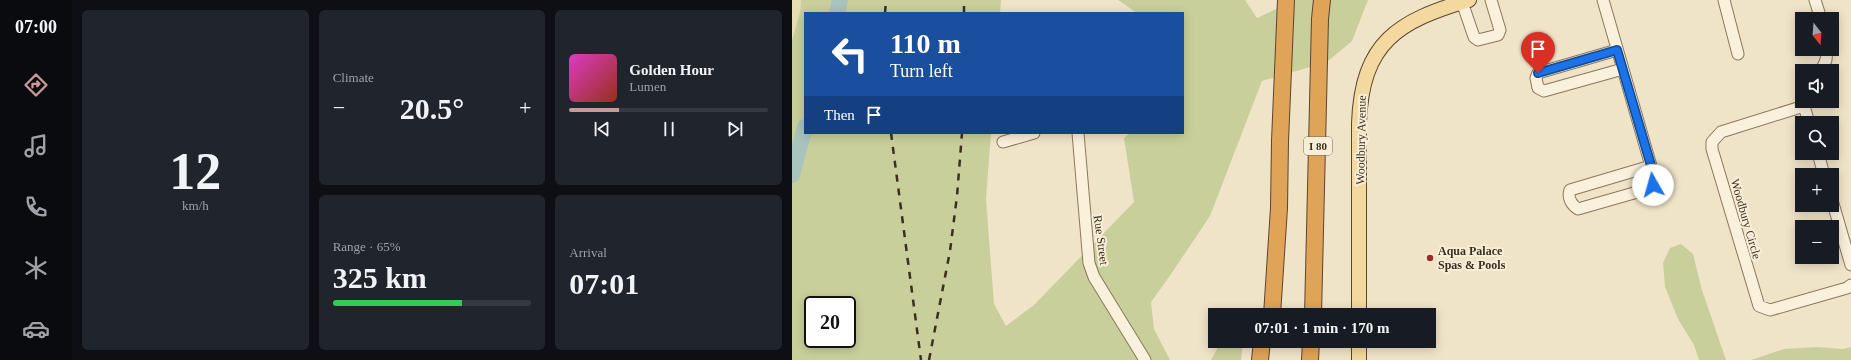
<!DOCTYPE html>
<html lang="en">
<head>
<meta charset="utf-8">
<style>
	:root { --surface:#171b24; --page:#20242c; --text:#f1f3f6; --muted:#9ea1a6; --line:#363941; --accent:#cc999b }
	body { margin:0; font-family:Georgia,serif; background:var(--page); color:var(--text); height:100vh; display:flex; flex-direction:column; font-size:15px; white-space:nowrap }
	* { box-sizing:border-box; margin:0 }
	p { font-size:13px; color:var(--muted) }
	.icon { flex:none; width:22px; height:22px; fill:none; stroke:currentColor; stroke-width:2; stroke-linecap:round; stroke-linejoin:round }
	.map { position:relative; flex:1; overflow:hidden }
	.panel { display:flex; flex-direction:column; gap:10px; padding:10px; background:#0d0f14; width:720px }
	.panel>* { flex:none }
	.guide { position:absolute; left:12px; top:12px; width:380px; height:122px; border-radius:0px; box-shadow:0 2px 10px #0003; background:#1a4fa0; color:#fff; overflow:hidden }
	.needle { width:26px; rotate:163deg }
	.buttons { position:absolute; left:1003px; top:12px; display:grid; gap:8px }
	.buttons a { display:grid; place-items:center; width:44px; height:44px; border-radius:0px; background:var(--surface); box-shadow:0 2px 10px #0003; font-size:20px }
	.speed { position:absolute; left:12px; top:296px; display:flex; gap:8px; font-size:20px; font-weight:700; text-align:center }
	.speed>* { display:grid; place-content:center; width:52px; height:52px; border-radius:50%; background:var(--surface); box-shadow:0 2px 10px #0003; line-height:1 }
	.speed .limit { border:2px solid #111; border-radius:6px; background:#fff; color:#111 }
	.pin { position:absolute; display:grid; place-items:center; width:34px; height:34px; color:#fff; margin:-41px -17px; border-radius:50% 50% 50% 0; rotate:-45deg; box-shadow:0 0 4px #0007 }
	.pin .icon { rotate:45deg }
	.me { position:absolute; width:44px; margin:-22px; rotate:353deg; stroke-linejoin:round; filter:drop-shadow(0 0 3px #0008) }
	.turn { display:flex; align-items:center; gap:14px; height:84px; padding:0 20px; font-size:18px }
	.turn .icon { width:52px; height:52px; stroke-width:2.5 }
	.turn b { display:block; font-size:28px; line-height:34px }
	.then { display:flex; align-items:center; height:38px; padding:0 20px; background:#0003; gap:8px; font-size:15px }
	.big { font-size:30px; font-weight:700; line-height:1.1 }
	.panel .widget { flex:1; display:flex; flex-direction:column; justify-content:center; gap:6px; min-width:0; padding:0 14px; border-radius:6px; background:var(--page) }
	.panel .dial { align-items:center; gap:0 }
	.dial b { font-size:52px; line-height:1 }
	.song { display:flex; align-items:center; gap:12px }
	.cover { width:48px; height:48px; border-radius:6px; background:linear-gradient(135deg,hsl(310 70% 55%),hsl(10 70% 35%)) }
	.played { height:4px; border-radius:2px; background:linear-gradient(90deg,var(--accent) 25%,var(--line) 25%) }
	.keys { display:flex; justify-content:space-around; direction:ltr }
	.heat { display:flex; justify-content:space-between; align-items:center; font-size:22px; direction:ltr }
	.charge { height:6px; border-radius:3px; background:linear-gradient(90deg,#34c759 65%,var(--line) 0) }
	.panel .tiles { flex:1; display:grid; gap:10px; grid-template-columns:repeat(3,1fr) }
	.widget:first-child { grid-row:span 2 }
	.trip { position:absolute; left:416px; top:308px; width:228px; height:40px; border-radius:0px; background:var(--surface); box-shadow:0 2px 10px #0003; font-weight:700; line-height:40px; text-align:center }
	main { display:flex; flex:1; min-height:0 }
	.tab-bar { display:flex; flex-direction:column; width:72px; justify-content:space-around; align-items:center; background:#090b0e; color:var(--muted) }
	.tab-bar .icon { width:28px; height:28px }
	.tab-bar .current { color:var(--accent) }
	.tab-bar b { font-size:18px; color:var(--text) }
	.map>svg:first-child { display:block }
	.farmland { fill:#e6deb5 }
	.green { fill:#c9cf9b; fill-rule:evenodd }
	.lines { fill:none; stroke-linecap:round; stroke-linejoin:round }
	.river { stroke:#a9c4bc; stroke-width:16 }
	.minor-casing { stroke:#8d765c; stroke-width:13 }
	.major-casing { stroke:#5b4430; stroke-width:16 }
	.highway-casing { stroke:#5b4430; stroke-width:18 }
	.minor { stroke:#faf1dc; stroke-width:11 }
	.major { stroke:#f3d9a0; stroke-width:14 }
	.highway { stroke:#e0a458; stroke-width:16 }
	.rail { stroke:#3d2e20; stroke-width:2.5; stroke-dasharray:7 7; stroke-linecap:butt }
	.route-casing { stroke:#114b97; stroke-width:10 }
	.route { stroke:#1a73e8; stroke-width:7 }
	.poi-dot { fill:#9e2a2b; stroke:#f7eed8; stroke-width:1.5 }
	.labels { text-anchor:middle; dominant-baseline:central; stroke-width:4; stroke-linejoin:round; paint-order:stroke }
	.shield { fill:#f7eed8; stroke:#756857; stroke-width:1 }
	.shield-label { font-size:11px; font-weight:bold; fill:#3d2e20 }
	.street-label { font-size:12px; fill:#3d2e20; stroke:#f7eed8 }
	.poi-label { font-size:12px; font-weight:bold; fill:#3d2e20; stroke:#f7eed8; text-anchor:start }
</style>
</head>
<body>
<main>
<nav class="tab-bar">
<b>07:00</b>
<svg class="icon current" aria-label="directions" viewBox="0 0 24 24"><path d="M12 3l9 9-9 9-9-9zM9 14v-3h6M13 9l2 2-2 2"/></svg>
<svg class="icon" aria-label="music" viewBox="0 0 24 24"><path d="M9 18V5l10-2v13"/><circle cx="6" cy="18" r="3"/><circle cx="16" cy="16" r="3"/></svg>
<svg class="icon" aria-label="phone" viewBox="0 0 24 24"><path d="M5 4h4l2 5-3 2q2 4 5 5l2-3 5 2v4C11 20 4 13 5 4z"/></svg>
<svg class="icon" aria-label="climate" viewBox="0 0 24 24"><path d="M12 3v18M4 7l16 10M4 17L20 7"/></svg>
<svg class="icon" aria-label="car" viewBox="0 0 24 24"><path d="M5 17H2v-5l4-1 3-4h7l3 4 3 1v5h-3M9 17h6M6 11h13"/><circle cx="7" cy="17" r="2"/><circle cx="17" cy="17" r="2"/></svg>
</nav>
<section class="panel">
<div class="tiles">
<div class="widget dial"><b>12</b><p>km/h</p></div>
<div class="widget"><p>Climate</p>
<div class="heat"><a>−</a><b class="big">20.5°</b><a>+</a></div>
</div>
<div class="widget">
<div class="song"><i class="cover"></i><div><b>Golden Hour</b><p>Lumen</p></div></div>
<div class="played"></div>
<div class="keys"><svg class="icon" aria-label="previous" viewBox="0 0 24 24"><path d="M18 5L8 12l10 7zM5 5v14"/></svg><svg class="icon" aria-label="pause" viewBox="0 0 24 24"><path d="M8 5v14M16 5v14"/></svg><svg class="icon" aria-label="next" viewBox="0 0 24 24"><path d="M6 5l10 7-10 7zM19 5v14"/></svg></div>
</div>
<div class="widget"><p>Range · 65%</p><b class="big">325 km</b><div class="charge"></div></div>
<div class="widget"><p>Arrival</p><b class="big">07:01</b></div>
</div>
</section>
<div class="map">
<svg width="1059" height="360" viewBox="0 0 1059 360">
	<rect width="100%" height="100%" fill="#f0e4c8"/>
	<path class="farmland" d="M 0,0 L 9,0 L 8,13 L 0,40 Z"/>
	<path class="green" d="M 9,0 L 209,0 L 208,13 L 13,13 L 13,133 L 199,133 L 194,199 L 202,304 L 214,326 L 242,305 L 342,202 L 332,138 L 338,133 L 391,133 L 391,13 L 345,13 L 326,0 L 453,0 L 465,18 L 503,0 L 576,0 L 560,41 L 535,62 L 470,81 L 418,216 L 377,277 L 359,302 L 362,329 L 378,360 L 0,360 L 0,40 L 8,13 ZM 21,305 L 55,305 L 55,339 L 21,339 Z
		M 889,244 L 901,254 L 910,290 L 934,360 L 907,360 L 902,345 L 886,319 L 873,287 L 871,263 L 878,248 Z
		M 433,341 L 451,341 L 449,360 L 419,360 L 429,342 Z
		M 1025,347 L 1051,349 L 1059,347 L 1059,360 L 959,360 L 992,349 Z"/>
	<g class="lines">
		<path class="river" d="M 45,13 L 48,0
			M 0,175 L 13,127"/>
		<defs>
			<path id="minor" d="M 811,0 L 859,166 L 863,179 L 861,185 L 849,191 L 786,209 C 780,205 775,198 778,190 L 859,166
				M 932,0 L 946,54
				M 1023,0 L 1029,19
				M 670,2 L 682,37 L 686,40 L 706,35 L 708,30 L 699,0
				M 825,50 L 746,73 L 744,78 L 746,88 L 752,91 L 831,69
				M 1029,71 L 1034,60 L 1035,49
				M 1017,123 L 1012,106 L 929,132 L 920,142 L 920,149 L 967,306 L 978,310 L 1055,288 L 1059,285
				M 286,133 L 297,263 L 302,277 L 353,360
				M 211,142 L 242,133
				M 1026,153 L 1032,175
				M 1040,200 L 1059,265"/>
			<path id="major" d="M 567,315 L 567,123 C 570,42 606,21 677,0
				M 567,360 L 567,341"/>
			<path id="highway" d="M 480,315 L 487,208 L 488,141 L 494,0
				M 521,315 L 528,19 L 530,0
				M 468,360 L 470,341
				M 518,360 L 519,341"/>
		</defs>
		<use href="#minor" class="minor-casing"/>
		<use href="#major" class="major-casing"/>
		<use href="#highway" class="highway-casing"/>
		<use href="#minor" class="minor"/>
		<use href="#major" class="major"/>
		<use href="#highway" class="highway"/>
		<path class="rail" d="M 93,13 L 94,0
			M 172,13 L 172,0
			M 99,133 L 129,360
			M 137,360 L 158,251 L 165,196 L 170,133"/>
	</g>
	<g class="lines">
		<defs>
			<path id="route" d="M 746,73 L 825,50 L 863,179 L 861,185"/>
		</defs>
		<use href="#route" class="route-casing"/>
		<use href="#route" class="route"/>
	</g>
	<circle class="poi-dot" cx="638" cy="258" r="4"/>
	<g class="labels">
		<rect class="shield" x="512" y="137" width="28" height="18" rx="3"/>
		<g class="shield-label">
			<text x="526" y="146">I 80</text>
		</g>
		<g class="street-label">
			<text transform="translate(569 140) rotate(-89)">Woodbury Avenue</text>
			<text transform="translate(954 219) rotate(74)">Woodbury Circle</text>
			<text transform="translate(309 240) rotate(82)">Rue Street</text>
		</g>
		<g class="poi-label">
			<text x="646" y="251">Aqua Palace<tspan x="646" dy="14">Spas &amp; Pools</tspan></text>
		</g>
	</g>
</svg>
<div class="buttons">
<a><svg class="needle" viewBox="-14 -14 28 28"><path d="M0-13l5 13h-10z" fill="#e53935"/><path d="M0 13l5-13h-10z" fill="#9ea1a6"/></svg></a>
<a><svg class="icon" aria-label="sound" viewBox="0 0 24 24"><path d="M4 9h4l5-4v14l-5-4H4zM17 9q2 3 0 6"/></svg></a>
<a><svg class="icon" aria-label="search" viewBox="0 0 24 24"><circle cx="10" cy="10" r="6"/><path d="M15 15l6 6"/></svg></a>
<a>+</a>
<a>−</a>
</div>
<div class="speed"><div class="limit">20</div></div>
<div class="pin" style="left:746px;top:73px;background:#d93025"><svg class="icon" aria-label="arrive" viewBox="0 0 24 24"><path d="M6 21V4h12l-3 4 3 4H6"/></svg></div>
<svg class="me" style="left:861px;top:185px" viewBox="-20 -20 40 40"><circle r="19" fill="#fff"/><path d="M0-13L10 11 0 6-10 11z" fill="#1a73e8"/></svg>
<div class="trip">07:01 · 1 min · 170 m</div>
<div class="guide">
<div class="turn"><svg class="icon" aria-label="left" viewBox="0 0 24 24"><path d="M17 20v-9H6M10 6l-5 5 5 5"/></svg><div><b>110 m</b>Turn left</div></div>
<div class="then">Then<svg class="icon" aria-label="arrive" viewBox="0 0 24 24"><path d="M6 21V4h12l-3 4 3 4H6"/></svg></div>
</div>
</div>
</main>
</body>
</html>
